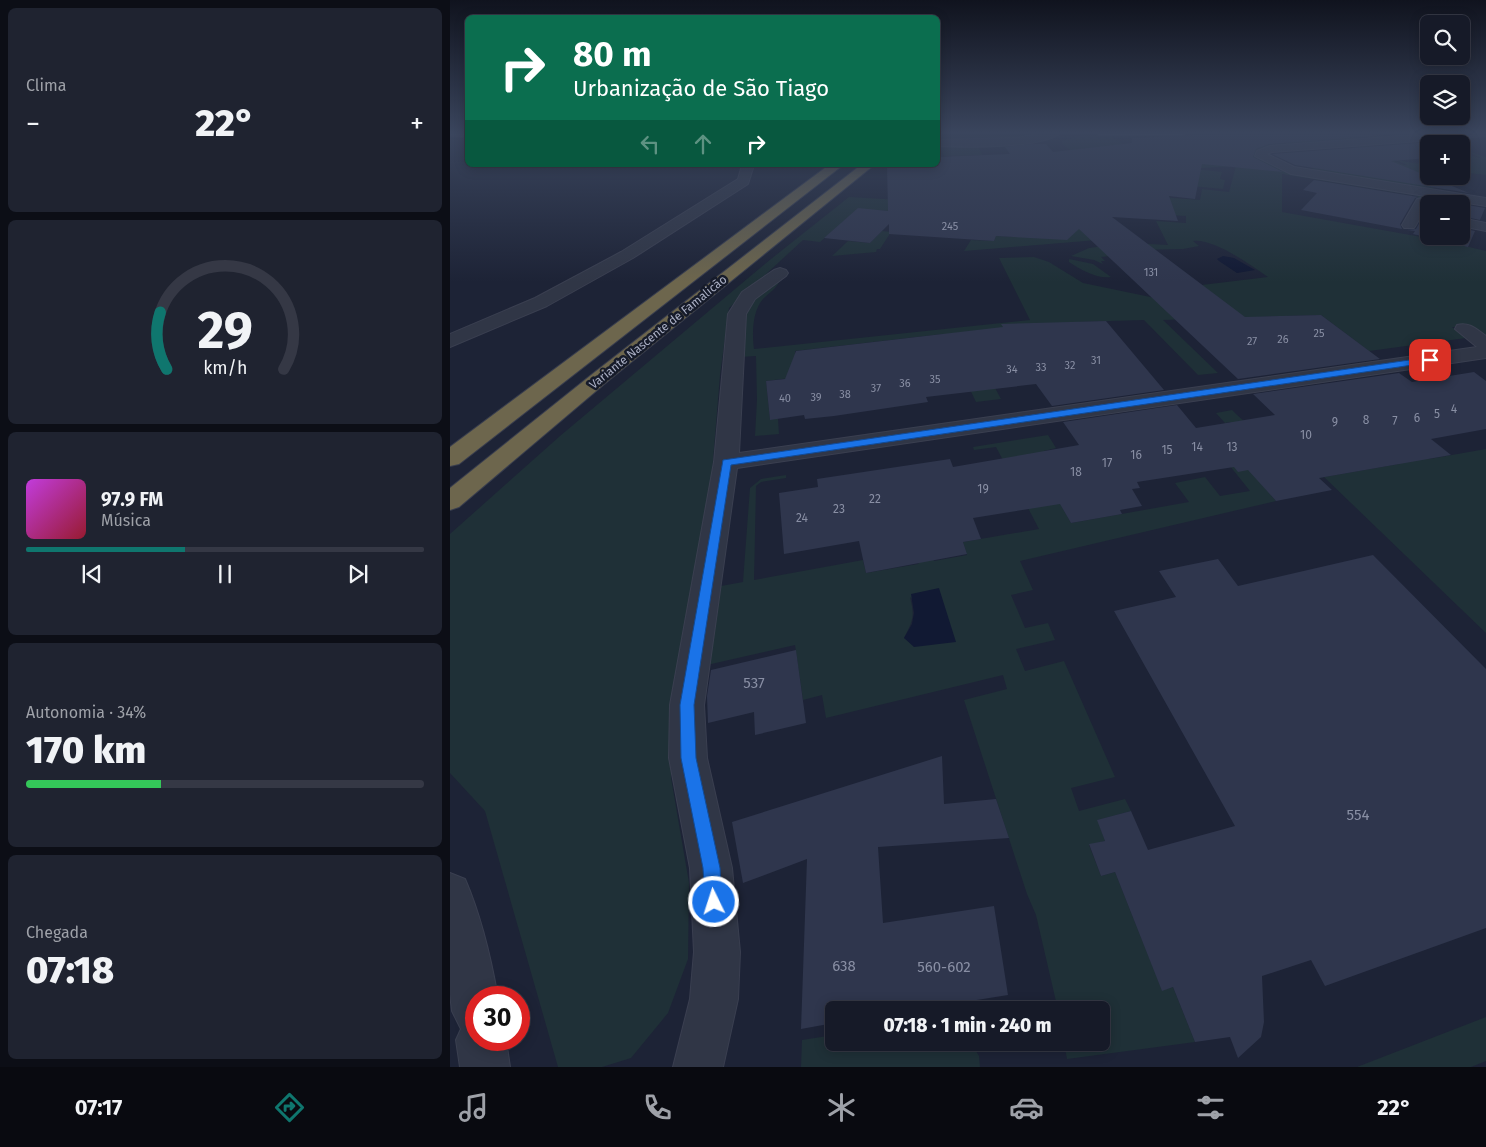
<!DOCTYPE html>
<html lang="pt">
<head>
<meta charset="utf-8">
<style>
	:root { --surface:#161a28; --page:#1f2330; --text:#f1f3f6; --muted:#9ea1a8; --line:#353845; --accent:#0f766e }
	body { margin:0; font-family:"Fira Sans",sans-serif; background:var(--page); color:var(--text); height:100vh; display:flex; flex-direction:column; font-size:19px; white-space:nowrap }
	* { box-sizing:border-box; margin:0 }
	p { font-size:16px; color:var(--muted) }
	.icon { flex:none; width:28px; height:28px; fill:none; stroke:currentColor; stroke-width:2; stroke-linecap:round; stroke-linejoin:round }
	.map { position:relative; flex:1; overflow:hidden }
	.drawer { display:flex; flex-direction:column; gap:8px; padding:8px; background:#0c0e16; width:450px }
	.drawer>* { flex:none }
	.guide { position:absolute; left:15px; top:15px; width:475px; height:152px; border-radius:8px; box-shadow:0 2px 12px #0003,0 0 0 1px var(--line); background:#0b6e4f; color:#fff; overflow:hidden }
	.buttons { position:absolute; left:970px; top:15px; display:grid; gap:10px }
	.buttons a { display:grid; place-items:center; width:50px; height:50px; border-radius:8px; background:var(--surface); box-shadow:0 2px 12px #0003,0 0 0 1px var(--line); font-size:25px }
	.speed { position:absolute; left:15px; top:986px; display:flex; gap:10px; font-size:25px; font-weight:700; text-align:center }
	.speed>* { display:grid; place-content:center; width:65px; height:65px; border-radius:50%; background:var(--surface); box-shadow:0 2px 12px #0003,0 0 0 1px var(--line); line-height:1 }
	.speed .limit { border:8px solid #d22; background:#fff; color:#111 }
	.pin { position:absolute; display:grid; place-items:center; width:42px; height:42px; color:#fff; margin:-21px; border-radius:10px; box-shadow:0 2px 8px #0006 }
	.me { position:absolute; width:55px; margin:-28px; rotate:356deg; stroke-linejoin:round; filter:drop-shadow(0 0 4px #0008) }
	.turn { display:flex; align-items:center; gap:18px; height:105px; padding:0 25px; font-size:22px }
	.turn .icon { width:65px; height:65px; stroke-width:2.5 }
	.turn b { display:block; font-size:35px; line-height:42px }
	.lanes { display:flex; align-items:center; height:48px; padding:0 25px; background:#0003; justify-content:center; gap:25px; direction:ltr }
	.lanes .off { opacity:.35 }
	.big { font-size:38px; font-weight:800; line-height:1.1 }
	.drawer .widget { flex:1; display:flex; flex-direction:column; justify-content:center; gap:8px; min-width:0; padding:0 18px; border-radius:8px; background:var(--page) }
	.drawer .dial { align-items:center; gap:0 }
	.dial svg { height:130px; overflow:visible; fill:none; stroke:var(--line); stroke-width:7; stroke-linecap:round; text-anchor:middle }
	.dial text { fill:var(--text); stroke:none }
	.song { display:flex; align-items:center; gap:15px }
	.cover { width:60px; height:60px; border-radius:8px; background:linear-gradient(135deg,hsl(290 70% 55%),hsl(350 70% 35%)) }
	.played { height:5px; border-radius:2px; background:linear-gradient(90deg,var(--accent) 40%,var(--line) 40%) }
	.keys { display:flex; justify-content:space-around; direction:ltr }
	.heat { display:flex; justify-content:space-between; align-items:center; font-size:28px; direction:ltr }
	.charge { height:8px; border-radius:4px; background:linear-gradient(90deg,#34c759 34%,var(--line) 0) }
	.trip { position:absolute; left:375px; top:1001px; width:285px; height:50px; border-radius:8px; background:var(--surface); box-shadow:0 2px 12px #0003,0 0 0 1px var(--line); font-weight:800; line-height:50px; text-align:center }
	.dock { display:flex; height:80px; justify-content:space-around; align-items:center; background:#090a10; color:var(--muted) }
	.dock .icon { width:35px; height:35px }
	.dock .on { color:var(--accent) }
	.dock b { font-size:22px; color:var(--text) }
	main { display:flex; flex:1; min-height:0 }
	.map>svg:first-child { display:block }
	.green { fill:#1f3037; fill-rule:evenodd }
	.water { fill:#111933 }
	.building { fill:#2f364d }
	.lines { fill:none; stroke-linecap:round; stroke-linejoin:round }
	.minor-casing { stroke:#3a3f50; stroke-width:2 }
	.major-casing { stroke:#3a3f50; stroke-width:2 }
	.highway-casing { stroke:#383d4e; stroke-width:2 }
	.minor { fill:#303646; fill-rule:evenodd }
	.major { fill:#4e5467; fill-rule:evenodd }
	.highway { fill:#6d664d; fill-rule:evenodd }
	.route { fill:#1a73e8; stroke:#114b97 }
	.labels { text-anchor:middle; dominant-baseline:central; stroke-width:5; stroke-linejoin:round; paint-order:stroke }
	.far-number-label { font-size:11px; fill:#898fa4 }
	.far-street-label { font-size:12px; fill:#aaafc4; stroke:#161b2a }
	.number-label { font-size:12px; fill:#898fa4 }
	.near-number-label { font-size:15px; fill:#898fa4 }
</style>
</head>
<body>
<main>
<section class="drawer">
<div class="widget"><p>Clima</p>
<div class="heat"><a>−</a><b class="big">22°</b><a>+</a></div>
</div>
<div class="widget dial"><svg viewBox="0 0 100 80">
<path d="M14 69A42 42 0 1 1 86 69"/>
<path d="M14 69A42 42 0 0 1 10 34" stroke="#0f766e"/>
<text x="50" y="56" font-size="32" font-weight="700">29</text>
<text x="50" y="72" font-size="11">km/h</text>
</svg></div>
<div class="widget">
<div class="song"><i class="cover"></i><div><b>97.9 FM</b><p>Música</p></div></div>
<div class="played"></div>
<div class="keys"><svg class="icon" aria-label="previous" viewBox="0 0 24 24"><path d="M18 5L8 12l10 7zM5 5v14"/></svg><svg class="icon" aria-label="pause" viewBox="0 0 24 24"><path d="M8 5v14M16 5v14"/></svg><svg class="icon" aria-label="next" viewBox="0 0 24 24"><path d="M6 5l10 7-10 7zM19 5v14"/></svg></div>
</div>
<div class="widget"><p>Autonomia · 34%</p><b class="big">170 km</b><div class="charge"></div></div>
<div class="widget"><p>Chegada</p><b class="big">07:18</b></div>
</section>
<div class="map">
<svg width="1036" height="1067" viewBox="0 0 1036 1067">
	<rect width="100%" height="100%" fill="#1d2336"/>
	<path class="green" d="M 488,132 L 579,132 L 581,136 L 568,139 L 488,141 Z
		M 1020,132 L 870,142 L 872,143 L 815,148 L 805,153 L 810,159 L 839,171 L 1036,206 L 995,200 L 994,204 L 966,200 L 968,196 L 832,174 L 832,212 L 977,238 L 979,235 L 985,239 L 1036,251 L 1036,338 L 1019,327 L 1002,327 L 1016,338 L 919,351 L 871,315 L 713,320 L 768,373 L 748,375 L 694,320 L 628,322 L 515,332 L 551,399 L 526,402 L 493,334 L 345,351 L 348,377 L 316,381 L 320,419 L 328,419 L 329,434 L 305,436 L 307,400 L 306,356 L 290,357 L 295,313 L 299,304 L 331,279 C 326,289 320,292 313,299 C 302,312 302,334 304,349 L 580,320 L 549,258 L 584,257 L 599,262 L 633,283 L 705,298 L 710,290 L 818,277 C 801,265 763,238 743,241 L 749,246 L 733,249 L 682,250 L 681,243 L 718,245 L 706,221 L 736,223 L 736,216 L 698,214 L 710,197 L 750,200 L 752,189 L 779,192 L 786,166 L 753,168 L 678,161 L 624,153 L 612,144 L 612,141 L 638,134 L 660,136 L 683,150 L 799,147 L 902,136 L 905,138 Z
		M 912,144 C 933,153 951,166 979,163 L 979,176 L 991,176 L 982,190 L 868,171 L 861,168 L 872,167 L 884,171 L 942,162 L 902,145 L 908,145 L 954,165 L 957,165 L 909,145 Z
		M 528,145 L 532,155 L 494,156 L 490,146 Z
		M 1011,149 L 1036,157 L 1036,175 L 1011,172 L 1011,161 L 1014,160 L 1011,159 L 1011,156 L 1019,156 L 1011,152 L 1033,159 Z
		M 736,168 L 772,172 L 770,179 L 775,180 L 773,189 L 730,185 Z
		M 399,197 L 451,200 L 438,211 L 408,209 L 370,242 L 353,240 L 279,308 L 270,375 L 261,485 L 227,703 L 221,778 L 239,883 L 238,959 L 218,1013 L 181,1058 L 152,1067 L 108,1067 L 35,811 L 0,773 L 0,534 L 110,436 L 321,259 Z
		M 662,211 L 659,239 L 514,251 L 521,240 L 544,241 L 546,236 L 565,237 L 569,226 Z
		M 432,231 L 441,232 L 430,249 L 427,249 L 426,252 L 382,256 L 398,241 L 420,243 Z
		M 661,245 L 679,254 L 651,257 L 655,261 L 651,261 L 653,264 L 644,260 L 621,256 L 639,248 Z
		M 619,259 L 643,264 L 661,277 C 647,279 631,270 619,262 Z
		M 782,410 C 809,438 846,451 874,477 L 949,464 L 954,438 L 979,459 L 1036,449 L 1036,633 L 874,477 L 815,488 L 826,501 L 570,561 L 583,590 L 561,595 L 575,628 L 598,623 L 605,640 L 566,649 L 575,671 L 614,661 L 665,777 L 621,788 L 629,811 L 675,799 L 681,811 L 648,820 L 655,841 L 639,845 L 651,876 L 665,872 L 712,990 L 723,987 L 745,1042 L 617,1059 L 614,1043 L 651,1042 L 651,1010 L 608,1010 L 586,915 L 577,894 L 514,700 L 557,689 L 553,675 L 376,718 L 372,695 L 353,700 L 345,645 L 257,665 L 271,586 L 293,582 L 300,488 L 311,479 L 336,475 L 336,478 L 311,482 L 306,486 L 304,580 L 413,560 L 416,573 L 468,564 L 480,548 L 484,561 L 517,555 L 513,542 L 589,529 L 546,447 L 524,450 L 523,447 L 598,435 L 606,448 L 594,451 L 624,502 L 611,505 L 621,523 L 739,502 L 725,483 L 755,477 L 770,496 L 800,491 L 780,466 L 820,465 L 780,422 L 775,423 L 766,413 ZM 460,597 L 505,642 L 460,642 L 454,638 C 463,620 465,617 460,597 Z
		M 1036,1017 L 1036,1061 L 1021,1067 L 907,1067 Z
		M 384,1035 L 384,1042 L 521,1043 L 529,1056 L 530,1067 L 351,1067 L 352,1040 Z"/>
	<path class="water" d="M 773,256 L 784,258 L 805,270 L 787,273 L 769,261 L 767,259 Z
		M 489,588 L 506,642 L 464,647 L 454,638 L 462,624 L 464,613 L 461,594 Z"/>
	<path class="building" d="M 806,132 L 974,132 L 819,144 L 806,149 L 803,157 L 833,172 L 752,164 L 745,199 L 719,196 L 728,221 L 662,217 L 795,317 L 871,315 L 930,359 L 788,379 L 629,229 L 617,240 L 546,236 L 544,241 L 439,234 L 439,224 L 420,243 L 374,238 L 408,208 L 438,211 L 437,165 L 488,165 L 488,157 L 560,154 L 555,147 L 582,144 L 596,144 L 603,152 L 682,143 L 682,138 Z
		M 1009,140 L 1009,144 L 979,144 L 979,158 L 941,161 L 1019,193 L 845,165 L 822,154 Z
		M 864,180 L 968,197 L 965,198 L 950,224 L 952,229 L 851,210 L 867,193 L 853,190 Z
		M 1011,204 L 1035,208 L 1030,220 L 1011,216 Z
		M 979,206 L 979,236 L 1011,236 L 1011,228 L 1025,231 L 1018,247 L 963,234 L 965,231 L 957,230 L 966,229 Z
		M 656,321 L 714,390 L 602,406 L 586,384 L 476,397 L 478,402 L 384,416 L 355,419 L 354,415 L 320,420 L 316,381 L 335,379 L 346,351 L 553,327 L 551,324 Z
		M 1024,372 L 1036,381 L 1036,429 L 981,439 L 1001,455 L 869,478 L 882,490 L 826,501 L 798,470 L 788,472 L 784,467 L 687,482 L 690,488 L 682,489 L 692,506 L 670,510 L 672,514 L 621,523 L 610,504 L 523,518 L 531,539 L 513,542 L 517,554 L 416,573 L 409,541 L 334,554 L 329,493 L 368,487 L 367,479 L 500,459 L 503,467 L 629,445 L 613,422 L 727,405 L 746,428 L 825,415 L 803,394 L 949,373 L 962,382 Z
		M 923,555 L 1036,669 L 1036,928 L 875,986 L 861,960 L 812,976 L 814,1022 L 811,1037 L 788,1058 L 780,1037 L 745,1042 L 723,987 L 712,991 L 665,872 L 651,876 L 639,844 L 655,841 L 647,820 L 681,811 L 698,850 L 785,826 L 664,611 L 726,597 L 709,571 L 768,559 L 788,586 Z
		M 346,650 L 356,723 L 305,735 L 304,712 L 258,723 L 257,696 L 261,670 Z
		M 492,756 L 494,804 L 546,799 L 559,838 L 428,847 L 433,923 L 544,906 L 558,995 L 464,1010 L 384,1010 L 384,1023 L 351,1029 L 357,859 L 293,883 L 282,822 Z"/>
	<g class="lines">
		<defs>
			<path id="minor" d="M 597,132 L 612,132 C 593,149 514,147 488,146 L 488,140 L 567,138 Z
				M 1003,132 L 1036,132 L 1036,136 L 822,152 L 817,154 L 844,167 L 1036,198 L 1036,206 L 841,174 L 805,156 L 807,151 L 820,146 Z
				M 292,165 L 304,165 L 298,184 L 183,258 L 97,306 L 0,347 L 0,334 L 85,298 L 171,252 L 288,179 Z
				M 972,198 L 979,202 L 966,225 L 964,228 L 954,228 L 952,225 L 967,199 Z
				M 1011,218 L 1036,223 L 1036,231 L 1011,226 Z
				M 330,268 L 336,270 L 338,273 L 336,276 L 305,299 L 296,314 L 289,453 L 1027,347 L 1005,329 L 1007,325 C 1020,322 1026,329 1036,336 L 1036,358 L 287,468 L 254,705 L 257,758 L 282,868 L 290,952 L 288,999 L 273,1067 L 223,1067 L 240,999 L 244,952 L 240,868 L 219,758 L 220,705 L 264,462 L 278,314 L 292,292 L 324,270 Z
				M 0,873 L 15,879 C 31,916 41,958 48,998 L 26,998 L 26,1040 L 56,1040 L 60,1067 L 10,1067 L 6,1040 L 11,1029 L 2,1011 L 0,994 Z"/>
			<path id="major" d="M 0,132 L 18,132 L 18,137 L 0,136 Z
				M 644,132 L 738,132 L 733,135 L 649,135 Z"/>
			<path id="highway" d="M 379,165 L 393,165 L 9,464 L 0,466 L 0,447 Z
				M 411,165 L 424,165 L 159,380 L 9,507 L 0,510 L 0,488 L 145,372 Z"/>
		</defs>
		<use href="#minor" class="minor-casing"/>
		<use href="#major" class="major-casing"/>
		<use href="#highway" class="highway-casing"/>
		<use href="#minor" class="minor"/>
		<use href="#major" class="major"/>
		<use href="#highway" class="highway"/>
	</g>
	<linearGradient id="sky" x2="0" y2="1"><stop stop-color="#10131e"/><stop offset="0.47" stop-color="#3a455d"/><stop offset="1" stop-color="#3a455d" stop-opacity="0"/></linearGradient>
	<rect width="1036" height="282" fill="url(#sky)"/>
	<path class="route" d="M 980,357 L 984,360 L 983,362 L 281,465 L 244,705 L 246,758 L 270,868 L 272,902 L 270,908 L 264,911 L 257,908 L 255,902 L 253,868 L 231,758 L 230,705 L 273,460 Z"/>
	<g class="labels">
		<g class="far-number-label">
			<text x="500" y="226">245</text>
			<text x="701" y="272">131</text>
			<text x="869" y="333">25</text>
			<text x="833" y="339">26</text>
			<text x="802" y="341">27</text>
			<text x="646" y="360">31</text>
			<text x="620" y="365">32</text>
			<text x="591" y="367">33</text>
			<text x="562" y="369">34</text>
			<text x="485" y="379">35</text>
			<text x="455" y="383">36</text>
			<text x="426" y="388">37</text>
			<text x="395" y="394">38</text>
			<text x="366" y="397">39</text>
			<text x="335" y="398">40</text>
		</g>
		<g class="far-street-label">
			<text transform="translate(208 332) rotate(-39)">Variante Nascente de Famalicão</text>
		</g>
		<g class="number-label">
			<text x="1004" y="409">4</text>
			<text x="987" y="414">5</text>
			<text x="967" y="418">6</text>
			<text x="916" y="420">8</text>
			<text x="945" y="421">7</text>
			<text x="885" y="422">9</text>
			<text x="856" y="435">10</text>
			<text x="747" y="447">14</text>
			<text x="782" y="447">13</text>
			<text x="717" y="450">15</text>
			<text x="686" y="455">16</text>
			<text x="657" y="463">17</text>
			<text x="626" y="472">18</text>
			<text x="533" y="489">19</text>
			<text x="425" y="499">22</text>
			<text x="389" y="509">23</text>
			<text x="352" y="518">24</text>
		</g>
		<g class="near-number-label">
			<text x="304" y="683">537</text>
			<text x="908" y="815">554</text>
			<text x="394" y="966">638</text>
			<text x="494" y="967">560-602</text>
		</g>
	</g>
</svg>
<div class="buttons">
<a><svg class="icon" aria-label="search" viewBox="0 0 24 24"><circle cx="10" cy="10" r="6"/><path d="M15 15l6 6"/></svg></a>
<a><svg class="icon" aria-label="layers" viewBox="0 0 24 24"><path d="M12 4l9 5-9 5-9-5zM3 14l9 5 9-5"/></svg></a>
<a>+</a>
<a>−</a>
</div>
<div class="speed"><div class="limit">30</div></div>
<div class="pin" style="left:980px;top:360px;background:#d93025"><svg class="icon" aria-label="arrive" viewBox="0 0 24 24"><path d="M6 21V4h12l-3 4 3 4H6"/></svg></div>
<svg class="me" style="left:264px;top:902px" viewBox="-20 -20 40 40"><circle r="17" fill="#1a73e8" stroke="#fff" stroke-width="3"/><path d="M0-11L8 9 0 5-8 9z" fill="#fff"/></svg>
<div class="trip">07:18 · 1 min · 240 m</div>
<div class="guide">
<div class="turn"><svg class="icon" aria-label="right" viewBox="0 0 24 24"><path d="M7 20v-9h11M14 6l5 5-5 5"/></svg><div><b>80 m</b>Urbanização de São Tiago</div></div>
<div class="lanes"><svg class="icon off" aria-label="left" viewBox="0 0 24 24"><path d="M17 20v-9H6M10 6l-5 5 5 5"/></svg><svg class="icon off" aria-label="ahead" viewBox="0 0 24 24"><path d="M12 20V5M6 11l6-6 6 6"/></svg><svg class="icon" aria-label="right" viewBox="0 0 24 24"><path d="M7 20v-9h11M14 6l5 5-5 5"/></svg></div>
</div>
</div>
</main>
<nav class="dock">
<b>07:17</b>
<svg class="icon on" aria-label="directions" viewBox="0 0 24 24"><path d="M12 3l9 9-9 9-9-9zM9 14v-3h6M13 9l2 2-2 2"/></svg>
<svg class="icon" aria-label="music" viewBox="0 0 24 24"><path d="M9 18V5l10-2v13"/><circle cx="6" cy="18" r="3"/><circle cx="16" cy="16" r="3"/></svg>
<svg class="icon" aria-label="phone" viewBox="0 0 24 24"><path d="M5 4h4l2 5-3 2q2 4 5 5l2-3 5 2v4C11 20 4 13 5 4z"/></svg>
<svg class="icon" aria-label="climate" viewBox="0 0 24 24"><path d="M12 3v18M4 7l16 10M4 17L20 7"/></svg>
<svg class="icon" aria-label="car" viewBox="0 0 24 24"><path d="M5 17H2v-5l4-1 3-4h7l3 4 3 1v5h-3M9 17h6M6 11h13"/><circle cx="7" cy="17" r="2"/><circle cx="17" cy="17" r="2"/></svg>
<svg class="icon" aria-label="filters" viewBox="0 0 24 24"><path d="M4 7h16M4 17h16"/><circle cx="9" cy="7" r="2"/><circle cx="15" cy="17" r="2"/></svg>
<b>22°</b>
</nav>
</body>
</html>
